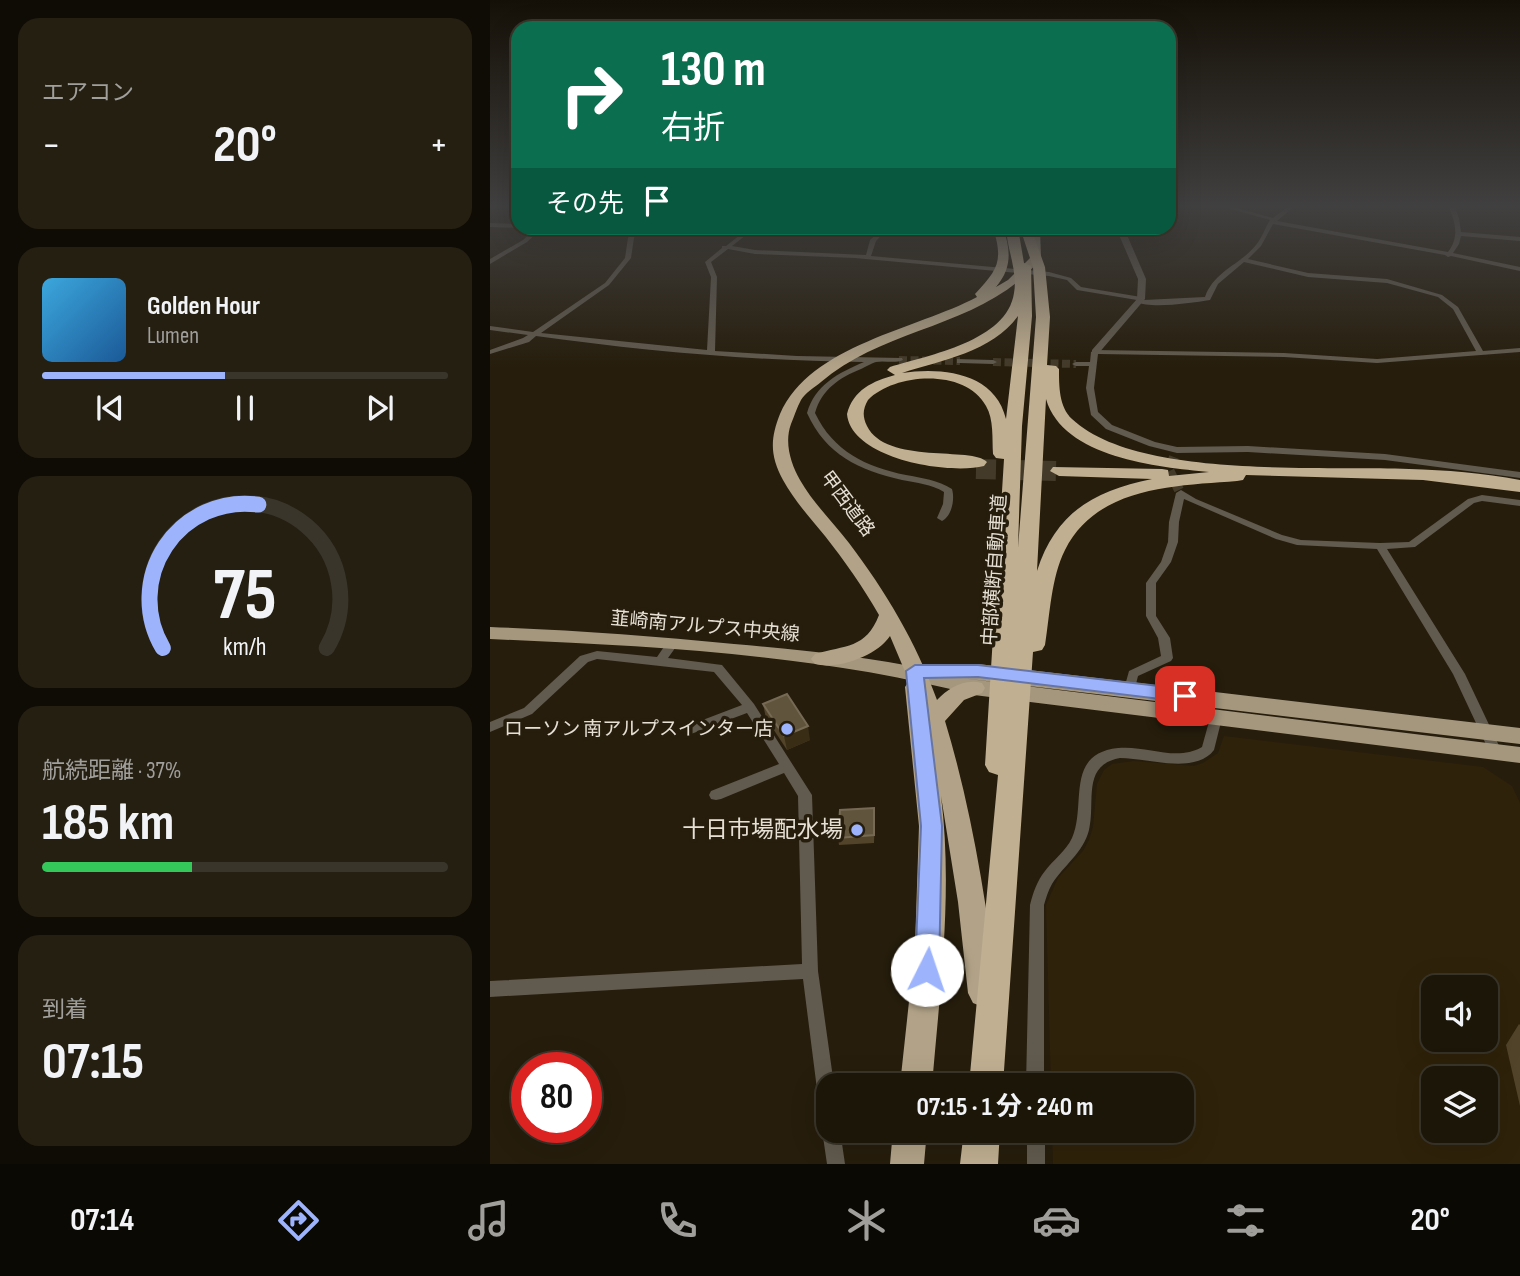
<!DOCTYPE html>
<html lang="ja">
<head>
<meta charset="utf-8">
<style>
	:root { --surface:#1c1609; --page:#251f12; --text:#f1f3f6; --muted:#a09f9c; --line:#3a352a; --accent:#9db4fd }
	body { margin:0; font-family:"Sofia Sans Condensed","Noto Sans JP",sans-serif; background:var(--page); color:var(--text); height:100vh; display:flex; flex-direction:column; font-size:26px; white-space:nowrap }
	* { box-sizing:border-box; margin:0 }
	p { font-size:23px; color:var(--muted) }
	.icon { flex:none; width:38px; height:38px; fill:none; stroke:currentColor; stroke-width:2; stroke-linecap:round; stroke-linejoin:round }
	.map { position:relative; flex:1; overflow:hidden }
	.drawer { display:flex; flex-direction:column; gap:18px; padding:18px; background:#0f0c05; width:490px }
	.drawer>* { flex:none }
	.hud { position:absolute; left:21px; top:21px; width:665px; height:214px; border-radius:21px; box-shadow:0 7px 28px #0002,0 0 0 2px var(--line); background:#0b6e4f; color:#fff; overflow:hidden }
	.fabs { position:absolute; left:931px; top:975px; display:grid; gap:14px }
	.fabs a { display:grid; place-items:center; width:77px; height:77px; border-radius:14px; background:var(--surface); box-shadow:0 7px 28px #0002,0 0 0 2px var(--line); font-size:35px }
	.speed { position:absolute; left:21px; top:1052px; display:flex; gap:14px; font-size:35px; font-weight:700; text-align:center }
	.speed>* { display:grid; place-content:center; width:91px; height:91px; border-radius:50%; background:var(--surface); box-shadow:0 7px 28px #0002,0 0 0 2px var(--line); line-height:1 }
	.speed .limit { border:10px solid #d22; background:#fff; color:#111 }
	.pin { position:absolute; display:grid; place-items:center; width:60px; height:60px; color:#fff; margin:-30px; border-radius:14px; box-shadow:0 4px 10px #0006 }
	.me { position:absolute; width:77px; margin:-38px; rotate:4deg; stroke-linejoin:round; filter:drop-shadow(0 0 5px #0008) }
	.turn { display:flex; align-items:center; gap:24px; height:147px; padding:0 35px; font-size:32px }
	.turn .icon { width:91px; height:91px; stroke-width:2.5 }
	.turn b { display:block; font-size:49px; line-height:60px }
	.then { display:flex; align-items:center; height:66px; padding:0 35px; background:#0003; gap:14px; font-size:26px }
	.big { font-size:52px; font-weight:700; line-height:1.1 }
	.drawer .card { flex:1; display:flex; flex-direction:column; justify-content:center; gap:10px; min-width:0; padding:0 24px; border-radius:21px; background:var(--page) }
	.drawer .dial { align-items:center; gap:0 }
	.dial svg { height:182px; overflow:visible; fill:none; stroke:var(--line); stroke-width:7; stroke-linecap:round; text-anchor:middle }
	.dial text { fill:var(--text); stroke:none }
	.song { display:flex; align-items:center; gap:21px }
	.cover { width:84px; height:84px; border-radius:10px; background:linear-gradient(135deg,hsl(200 70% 55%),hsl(210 70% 35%)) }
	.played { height:7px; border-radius:4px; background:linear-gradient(90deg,var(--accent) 45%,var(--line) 45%) }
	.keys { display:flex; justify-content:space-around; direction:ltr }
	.heat { display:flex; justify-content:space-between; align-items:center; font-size:38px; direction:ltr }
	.charge { height:10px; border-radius:5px; background:linear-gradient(90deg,#34c759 37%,var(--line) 0) }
	.trip { position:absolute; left:326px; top:1073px; width:378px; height:70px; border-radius:21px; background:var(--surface); box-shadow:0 7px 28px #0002,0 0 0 2px var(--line); font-weight:700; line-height:70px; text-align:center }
	.tabs { display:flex; height:112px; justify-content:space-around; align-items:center; background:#0b0904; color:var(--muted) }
	.tabs .icon { width:49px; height:49px }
	.tabs .current { color:var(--accent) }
	.tabs b { font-size:32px; color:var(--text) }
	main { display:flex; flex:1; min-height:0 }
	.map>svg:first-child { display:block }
	.built { fill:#2f220a; fill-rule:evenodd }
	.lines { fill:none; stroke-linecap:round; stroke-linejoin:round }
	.minor-tunnel-far1 { stroke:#433a2a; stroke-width:8; stroke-dasharray:8 3.5; stroke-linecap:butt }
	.minor-tunnel { stroke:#433a2a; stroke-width:10; stroke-dasharray:10 5; stroke-linecap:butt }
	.motorway-tunnel { stroke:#433a2a; stroke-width:20; stroke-dasharray:20 10; stroke-linecap:butt }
	.minor { fill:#615a4e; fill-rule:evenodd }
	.tertiary { fill:#615a4e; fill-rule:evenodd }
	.primary { fill:#a5977e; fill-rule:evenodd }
	.trunk { fill:#b2a388; fill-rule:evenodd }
	.motorway { fill:#c0af91; fill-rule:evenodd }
	.wall { fill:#51442a }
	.shaded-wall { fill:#392d16 }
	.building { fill:#61543c; stroke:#766a54; stroke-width:2 }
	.route { fill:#9db4fd; stroke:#6675a4; stroke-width:2 }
	.poi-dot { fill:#9db4fd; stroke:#261d0c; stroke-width:2.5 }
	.labels { text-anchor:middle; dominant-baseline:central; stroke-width:7; stroke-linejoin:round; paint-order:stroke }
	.street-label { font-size:19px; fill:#e5dfd4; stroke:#261d0c }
	.poi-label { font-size:19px; fill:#e5dfd4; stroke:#261d0c; text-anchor:end }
	.near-poi-label { font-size:23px; fill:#e5dfd4; stroke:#261d0c; text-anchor:end }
</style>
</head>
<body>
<main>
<section class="drawer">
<div class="card"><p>エアコン</p>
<div class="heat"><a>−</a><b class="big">20°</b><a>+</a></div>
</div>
<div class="card">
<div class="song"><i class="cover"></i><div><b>Golden Hour</b><p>Lumen</p></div></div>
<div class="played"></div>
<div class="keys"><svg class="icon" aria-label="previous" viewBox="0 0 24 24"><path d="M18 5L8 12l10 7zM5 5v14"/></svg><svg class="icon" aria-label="pause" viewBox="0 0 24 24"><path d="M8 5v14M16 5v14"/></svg><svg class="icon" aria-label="next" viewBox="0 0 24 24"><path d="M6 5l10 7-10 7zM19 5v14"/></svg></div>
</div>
<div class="card dial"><svg viewBox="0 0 100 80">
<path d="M14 69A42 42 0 1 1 86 69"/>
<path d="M14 69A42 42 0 0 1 56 6" stroke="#9db4fd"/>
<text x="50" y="56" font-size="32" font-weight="700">75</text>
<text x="50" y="72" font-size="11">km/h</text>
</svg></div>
<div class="card"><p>航続距離 · 37%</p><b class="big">185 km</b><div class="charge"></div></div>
<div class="card"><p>到着</p><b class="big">07:15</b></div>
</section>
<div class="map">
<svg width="1030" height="1164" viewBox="0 0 1030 1164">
	<rect width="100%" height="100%" fill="#261d0c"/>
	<path class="built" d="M 734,736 L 993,767 L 1022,786 L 1030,803 L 1030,1164 L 563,1164 L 562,1131 L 691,1130 L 691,1085 L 561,1085 L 556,905 L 568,878 L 593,851 L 599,840 L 603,827 L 607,784 L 614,770 L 622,764 L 644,761 L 704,766 L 713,763 L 728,753 ZM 943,987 L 996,987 L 996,1040 L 943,1040 ZM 943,1078 L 996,1078 L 996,1130 L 943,1130 Z"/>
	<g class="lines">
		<path class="minor-tunnel-far1" d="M 409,360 L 470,361
			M 503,362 L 586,364"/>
		<path class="minor-tunnel" d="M 684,457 L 679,470 L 689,490"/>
		<path class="motorway-tunnel" d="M 486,469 L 569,471"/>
		<path class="minor" d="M 15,205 L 21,205 L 28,210 L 28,215 Z
			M 727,205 L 736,205 L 783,218 L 800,205 L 806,205 L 787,221 L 958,252 C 970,237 965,221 958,205 L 964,205 L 969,218 L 971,232 L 1030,237 L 1030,241 L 971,236 L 969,244 L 963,253 L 1030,267 L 1030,271 L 961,256 L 958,257 L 955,255 L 783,224 L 771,246 L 758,259 L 818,273 L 897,279 L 952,295 L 968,307 L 993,351 L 1030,348 L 1030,352 L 887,363 L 794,357 L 608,354 L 604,388 L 608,412 L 622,425 L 665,442 L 687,447 L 758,446 L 895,454 L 1030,472 L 1030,478 L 895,460 L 758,452 L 687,453 L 659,446 L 616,429 L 601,415 L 596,388 L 599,366 L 586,366 L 582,364 L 586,362 L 600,362 L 601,352 L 605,350 L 794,353 L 887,359 L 986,351 L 963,309 L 948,297 L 897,283 L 818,277 L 754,262 L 728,284 L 720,300 C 701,303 662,309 646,302 L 647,300 L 587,290 L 577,280 L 559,276 L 365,258 L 265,254 L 238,249 L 221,262 L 227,277 L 225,351 L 307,356 L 412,358 L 413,360 C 404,364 395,360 386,362 C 382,363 375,367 371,369 C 349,378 332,389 325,413 C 343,451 376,467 416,475 C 432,478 448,480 462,489 C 465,499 462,516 452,521 L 447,518 L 453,504 L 454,492 C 441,484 427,483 412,480 C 369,470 336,455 317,413 C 325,385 348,373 374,362 C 264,361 154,351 46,336 L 39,342 L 0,354 L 0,350 L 33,338 L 38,335 L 0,330 L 0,326 L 43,332 L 115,283 L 135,258 L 138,238 L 144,228 L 149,228 L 144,238 L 141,258 L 119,285 L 51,333 L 217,350 L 221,277 L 215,262 L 232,248 L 232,246 L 236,246 L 259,228 L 265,228 L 242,246 L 265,250 L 376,255 L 380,240 L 393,228 L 398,228 L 386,241 L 381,256 L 559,272 L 581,278 L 591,287 L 651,297 L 653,298 L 654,300 L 715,297 C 724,271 750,265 766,245 C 772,238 775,228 780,220 Z
			M 0,223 L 28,224 L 29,228 L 0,227 Z
			M 46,228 L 52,228 L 37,242 L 0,264 L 0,259 L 33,240 Z
			M 467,359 L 503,360 L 507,362 L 503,364 L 470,363 L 467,363 Z
			M 691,490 L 706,499 L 792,535 L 811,540 L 890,543 L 919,542 L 978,499 L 992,495 L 1030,500 L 1030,506 L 992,501 L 984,503 L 925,547 L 897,549 L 975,674 L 1012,752 L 1011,755 L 1006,757 L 1001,755 L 963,674 L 887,549 L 807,545 L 786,539 L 694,499 L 689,522 L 688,542 L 681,562 L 666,583 L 666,616 L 680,638 L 683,658 L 681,661 L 648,676 L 644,692 L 636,692 L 634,689 L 639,671 L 671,656 L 668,638 L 656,616 L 656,583 L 671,562 L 678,542 L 679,522 L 686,493 Z
			M 182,640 L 188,644 L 178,658 L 232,665 L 264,704 L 322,795 L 328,971 L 344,1085 L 338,1085 L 338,1114 L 332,1111 L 329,1105 L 313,979 L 0,997 L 0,981 L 312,964 L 308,796 L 294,773 L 231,799 L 226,800 L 221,799 L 219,795 L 221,791 L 289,764 L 257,713 L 201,734 L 197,732 L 195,729 L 197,726 L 252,705 L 224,672 L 107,659 L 98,662 L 42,714 L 0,732 L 0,722 L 34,708 L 90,656 L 107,651 L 167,657 L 178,641 Z
			M 726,714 L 730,715 L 732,718 L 724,750 C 705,775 658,758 630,758 C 591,765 606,802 599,830 C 593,853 574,865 562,884 C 558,891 556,898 554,905 L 554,1085 L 536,1085 L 540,905 C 543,893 547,881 555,871 C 563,860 576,851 582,838 C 597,805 574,754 628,748 C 657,745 686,762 712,747 L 720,718 L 722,715 Z
			M 338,1122 L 338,1130 L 350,1130 L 355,1164 L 337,1164 L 332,1130 L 335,1124 Z
			M 537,1130 L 555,1130 L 555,1164 L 537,1164 Z"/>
		<path class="tertiary" d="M 626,228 L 634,228 L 656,279 L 655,299 L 608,354 L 602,354 L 602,350 L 647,299 L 648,279 Z"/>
		<path class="primary" d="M 0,627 C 82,630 163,636 244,644 C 310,650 375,656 440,670 L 449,664 L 488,664 L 1030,728 L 1030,744 L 471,678 L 1030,747 L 1030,763 L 484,695 C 330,654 159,646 0,639 Z"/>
		<path class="trunk" d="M 503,228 L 513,228 C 521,250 522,268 506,287 L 518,280 L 540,258 L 540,228 L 550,228 L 551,258 C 497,327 395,326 331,382 C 325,387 315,393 311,400 C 307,407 304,417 301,424 C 294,443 301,464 310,480 C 323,503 343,522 359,543 C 396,592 426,642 447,700 C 458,688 475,678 492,683 L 495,688 L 492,693 L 474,700 L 455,721 C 482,810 496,901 508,993 L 503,1003 L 493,1007 L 483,1003 L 478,993 L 468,902 L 451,796 C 463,891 450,990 442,1085 L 410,1085 L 425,946 L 429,826 L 415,687 L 419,681 L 400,636 C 387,656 347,670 325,664 L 321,659 L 325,654 C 355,645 376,649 389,615 C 373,587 354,560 335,536 C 320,518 304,500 293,480 C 280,456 280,439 290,414 C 320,345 427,329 487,297 L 485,294 C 507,270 514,262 503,228 Z
			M 403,1130 L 437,1130 L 434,1164 L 400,1164 Z"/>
		<path class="motorway" d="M 516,228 L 528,228 L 534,263 L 541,266 L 542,316 L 532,426 L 528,548 L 546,317 L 543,267 L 530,228 L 541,228 L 555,267 L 560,317 L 557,365 L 566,366 L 569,369 C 569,386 569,407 582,419 C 647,480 833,465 919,469 C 956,470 993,473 1030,480 L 1030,492 L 933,480 L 756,475 L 753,480 L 747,481 C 685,486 607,486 575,550 C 561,578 560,614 555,645 L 552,650 L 543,652 L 513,1085 L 479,1085 L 508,775 L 499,772 L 495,765 L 514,459 L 506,458 L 503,454 C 502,439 504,419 496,406 C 475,368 405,373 378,400 C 373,409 372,416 377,426 C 396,465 483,446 497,462 L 494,466 C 459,475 361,459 357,414 C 363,390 383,381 405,375 L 397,370 L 400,367 C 439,355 517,341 524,293 C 528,272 517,249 516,228 ZM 528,316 L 516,419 C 505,372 451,367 412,373 C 452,360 502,352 528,316 ZM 556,399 C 573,458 668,467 719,472 L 679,476 L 678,470 L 672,469 L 563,467 L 560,471 L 569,476 L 662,479 C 604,491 566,512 547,571 Z
			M 474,1130 L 510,1130 L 508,1164 L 470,1164 Z"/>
	</g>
	<path class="wall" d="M 273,704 L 320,740 L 297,750 L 276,718 Z
		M 385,815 L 384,843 L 349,845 L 348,838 Z
		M 1029,1024 L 1030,1025 L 1030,1106 L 1016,1045 Z"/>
	<path class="shaded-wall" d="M 318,726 L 320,740 L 297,750 L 294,736 Z
		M 384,808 L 385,815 L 384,843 Z"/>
	<path class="building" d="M 297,694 L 318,726 L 294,736 L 273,704 Z
		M 384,808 L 384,835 L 348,838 L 350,810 Z"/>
	<linearGradient id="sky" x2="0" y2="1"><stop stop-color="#151007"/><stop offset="0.56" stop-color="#414040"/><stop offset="1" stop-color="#414040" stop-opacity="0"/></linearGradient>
	<rect width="1030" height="368" fill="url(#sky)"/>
	<path class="route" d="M 425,665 L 488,665 L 695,689 L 701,691 L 704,696 L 701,700 L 695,702 L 488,677 L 434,678 L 452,826 L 449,970 L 445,977 L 437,981 L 428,977 L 425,970 L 431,826 L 416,671 Z"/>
	<g class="poi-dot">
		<circle cx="297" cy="729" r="7"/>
		<circle cx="367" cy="830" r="7"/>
	</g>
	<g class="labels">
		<g class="street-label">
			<text transform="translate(357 504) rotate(53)">甲西道路</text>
			<text transform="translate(505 570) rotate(-86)">中部横断自動車道</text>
			<text transform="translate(215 627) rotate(5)">韮崎南アルプス中央線</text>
		</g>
		<g class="poi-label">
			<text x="283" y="729">ローソン 南アルプスインター店</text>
		</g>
		<g class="near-poi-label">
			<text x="353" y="830">十日市場配水場</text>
		</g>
	</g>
</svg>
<div class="fabs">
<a><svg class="icon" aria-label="sound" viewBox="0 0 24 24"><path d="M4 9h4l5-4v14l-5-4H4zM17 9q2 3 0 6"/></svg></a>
<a><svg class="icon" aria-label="layers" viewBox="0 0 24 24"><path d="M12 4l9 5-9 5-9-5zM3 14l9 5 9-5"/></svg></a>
</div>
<div class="speed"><div class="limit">80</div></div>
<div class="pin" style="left:695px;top:696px;background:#d93025"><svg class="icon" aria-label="arrive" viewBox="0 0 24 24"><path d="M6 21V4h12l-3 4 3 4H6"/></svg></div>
<svg class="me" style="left:437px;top:970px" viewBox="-20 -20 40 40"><circle r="19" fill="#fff"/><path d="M0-13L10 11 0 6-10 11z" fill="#9db4fd"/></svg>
<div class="trip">07:15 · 1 分 · 240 m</div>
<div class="hud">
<div class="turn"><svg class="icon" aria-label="right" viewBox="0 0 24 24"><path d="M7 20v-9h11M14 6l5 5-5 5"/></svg><div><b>130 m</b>右折</div></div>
<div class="then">その先<svg class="icon" aria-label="arrive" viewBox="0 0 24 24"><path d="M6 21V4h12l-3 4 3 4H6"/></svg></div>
</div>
</div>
</main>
<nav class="tabs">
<b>07:14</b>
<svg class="icon current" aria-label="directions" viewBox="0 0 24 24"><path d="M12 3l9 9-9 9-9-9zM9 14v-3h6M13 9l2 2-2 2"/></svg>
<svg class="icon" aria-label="music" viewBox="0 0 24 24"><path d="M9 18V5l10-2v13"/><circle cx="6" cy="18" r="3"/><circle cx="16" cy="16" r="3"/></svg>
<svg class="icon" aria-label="phone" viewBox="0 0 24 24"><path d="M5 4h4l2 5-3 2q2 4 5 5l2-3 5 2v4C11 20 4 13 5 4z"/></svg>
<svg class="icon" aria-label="climate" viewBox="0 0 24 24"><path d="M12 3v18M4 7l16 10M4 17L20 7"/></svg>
<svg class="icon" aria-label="car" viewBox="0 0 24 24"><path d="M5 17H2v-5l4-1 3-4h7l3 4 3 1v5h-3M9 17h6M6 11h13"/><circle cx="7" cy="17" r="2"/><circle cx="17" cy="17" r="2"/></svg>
<svg class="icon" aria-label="filters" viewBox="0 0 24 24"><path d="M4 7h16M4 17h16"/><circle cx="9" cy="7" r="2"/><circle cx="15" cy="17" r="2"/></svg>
<b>20°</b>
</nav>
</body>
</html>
